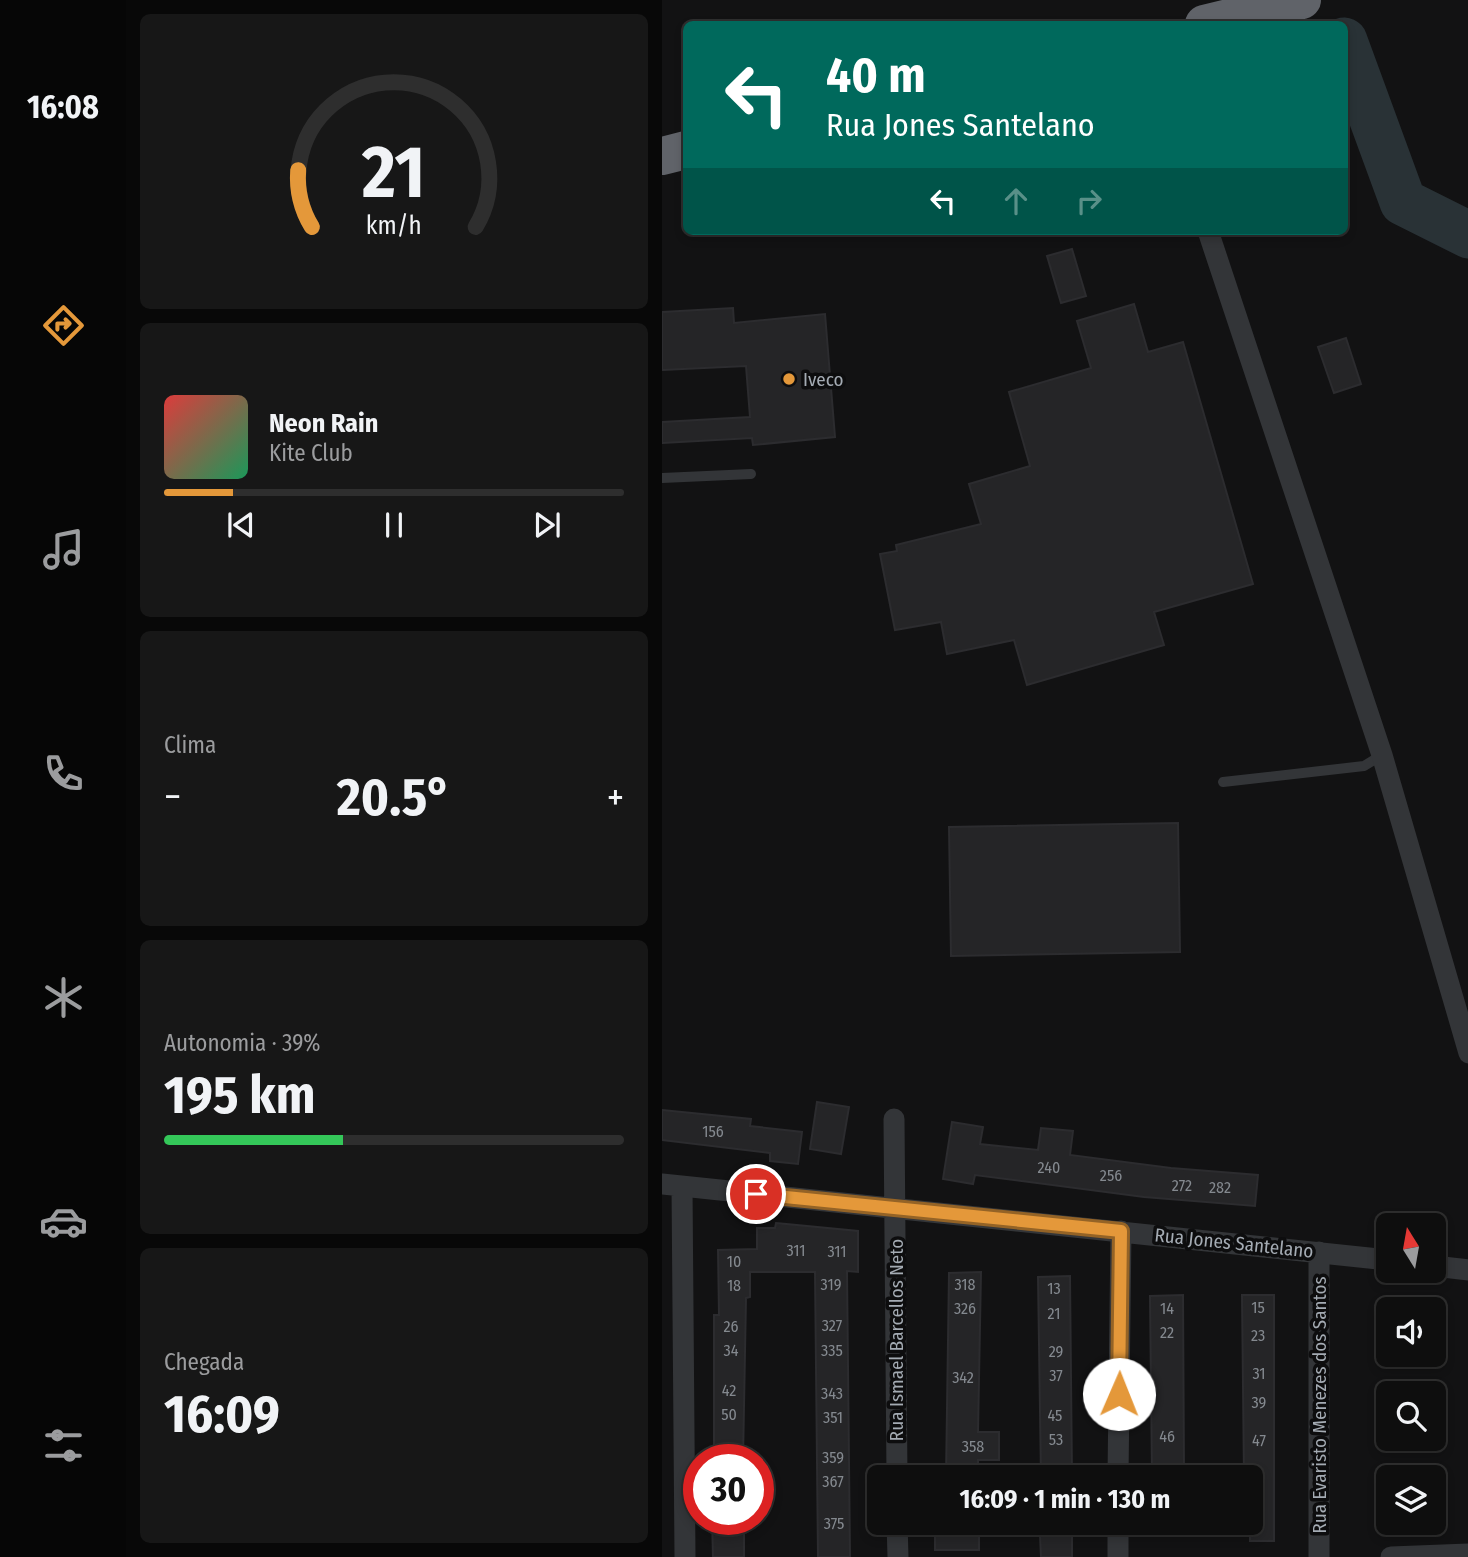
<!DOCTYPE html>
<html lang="pt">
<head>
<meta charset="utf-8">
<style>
	:root { --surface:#0e0e0e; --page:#171717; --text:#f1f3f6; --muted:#9b9c9e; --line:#2e2e2e; --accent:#e4983a }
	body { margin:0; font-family:"Fira Sans Condensed",sans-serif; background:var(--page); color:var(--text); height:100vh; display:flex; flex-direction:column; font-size:26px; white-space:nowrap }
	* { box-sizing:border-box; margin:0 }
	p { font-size:23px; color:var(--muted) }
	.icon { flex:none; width:38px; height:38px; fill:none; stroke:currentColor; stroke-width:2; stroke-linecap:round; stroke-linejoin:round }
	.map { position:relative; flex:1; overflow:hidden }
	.side { display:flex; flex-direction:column; gap:14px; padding:14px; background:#080808; width:536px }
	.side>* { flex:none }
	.top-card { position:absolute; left:21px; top:21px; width:665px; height:214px; border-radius:10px; box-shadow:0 4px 10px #0003,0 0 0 2px var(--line); background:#00695c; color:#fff; overflow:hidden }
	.needle { width:46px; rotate:349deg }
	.controls { position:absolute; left:714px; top:1213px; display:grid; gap:14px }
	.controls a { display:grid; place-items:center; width:70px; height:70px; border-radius:10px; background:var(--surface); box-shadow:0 4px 10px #0003,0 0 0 2px var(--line); font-size:35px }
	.speed { position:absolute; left:21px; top:1444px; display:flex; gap:14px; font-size:35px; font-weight:700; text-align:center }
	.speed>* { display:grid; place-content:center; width:91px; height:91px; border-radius:50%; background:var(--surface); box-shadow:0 4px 10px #0003,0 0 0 2px var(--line); line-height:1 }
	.speed .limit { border:10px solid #d22; background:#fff; color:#111 }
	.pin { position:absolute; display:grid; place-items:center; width:60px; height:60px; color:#fff; margin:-30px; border:4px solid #fff; border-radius:50%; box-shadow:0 2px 7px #0007 }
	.me { position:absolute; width:77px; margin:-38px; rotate:1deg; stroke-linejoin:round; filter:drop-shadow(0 0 5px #0008) }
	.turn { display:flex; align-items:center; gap:24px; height:147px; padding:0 28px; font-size:32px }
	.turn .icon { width:91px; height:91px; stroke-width:2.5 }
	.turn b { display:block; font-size:49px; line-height:60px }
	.lanes { display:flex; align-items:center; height:66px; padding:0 28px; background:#0003; justify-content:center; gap:35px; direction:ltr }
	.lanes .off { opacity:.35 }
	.big { font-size:52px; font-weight:700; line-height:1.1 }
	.side .widget { flex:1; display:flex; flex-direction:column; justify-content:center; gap:10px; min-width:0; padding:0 24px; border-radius:10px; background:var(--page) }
	.side .dial { align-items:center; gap:0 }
	.dial svg { height:182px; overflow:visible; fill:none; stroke:var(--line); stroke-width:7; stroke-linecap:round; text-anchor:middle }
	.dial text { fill:var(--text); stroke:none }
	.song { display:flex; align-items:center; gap:21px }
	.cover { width:84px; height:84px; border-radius:10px; background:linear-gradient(135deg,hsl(0 70% 55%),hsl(150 70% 35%)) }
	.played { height:7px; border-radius:4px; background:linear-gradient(90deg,var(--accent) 15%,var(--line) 15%) }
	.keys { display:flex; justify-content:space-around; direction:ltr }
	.heat { display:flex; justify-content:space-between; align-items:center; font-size:38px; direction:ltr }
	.charge { height:10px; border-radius:5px; background:linear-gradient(90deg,#34c759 39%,var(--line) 0) }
	.trip { position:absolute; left:205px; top:1465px; width:396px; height:70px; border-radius:10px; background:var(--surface); box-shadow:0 4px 10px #0003,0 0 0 2px var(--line); font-weight:700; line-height:70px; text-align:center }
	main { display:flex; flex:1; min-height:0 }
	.tab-bar { display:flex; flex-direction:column; width:126px; justify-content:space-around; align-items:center; background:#060606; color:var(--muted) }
	.tab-bar .icon { width:49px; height:49px }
	.tab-bar .on { color:var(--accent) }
	.tab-bar b { font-size:32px; color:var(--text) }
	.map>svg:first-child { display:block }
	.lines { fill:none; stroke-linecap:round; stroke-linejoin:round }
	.river { stroke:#293236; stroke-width:47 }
	.building { fill:#252527; stroke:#2c2c2f; stroke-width:2 }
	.lane { stroke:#333538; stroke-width:10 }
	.street { stroke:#333538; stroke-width:21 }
	.highway { stroke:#606369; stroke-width:38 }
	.route-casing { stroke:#946326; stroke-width:18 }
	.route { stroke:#e4983a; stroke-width:12 }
	.poi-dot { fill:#e4983a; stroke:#0d0d0e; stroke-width:2.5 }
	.labels { text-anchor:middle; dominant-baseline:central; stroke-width:7; stroke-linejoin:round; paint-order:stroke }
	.number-label { font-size:16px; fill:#84898f }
	.poi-label { font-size:19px; fill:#a4abb3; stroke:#0d0d0e; text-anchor:start }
	.street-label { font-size:19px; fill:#a4abb3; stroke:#0d0d0e }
</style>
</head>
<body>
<main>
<nav class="tab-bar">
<b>16:08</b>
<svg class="icon on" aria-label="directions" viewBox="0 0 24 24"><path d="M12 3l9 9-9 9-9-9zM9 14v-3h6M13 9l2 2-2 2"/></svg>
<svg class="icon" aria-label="music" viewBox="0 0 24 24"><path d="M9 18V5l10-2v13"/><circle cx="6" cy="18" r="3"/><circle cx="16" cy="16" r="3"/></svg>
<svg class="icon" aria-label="phone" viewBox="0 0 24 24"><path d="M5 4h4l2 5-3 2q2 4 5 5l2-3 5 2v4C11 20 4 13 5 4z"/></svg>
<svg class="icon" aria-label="climate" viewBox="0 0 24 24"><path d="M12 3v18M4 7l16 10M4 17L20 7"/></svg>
<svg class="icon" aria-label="car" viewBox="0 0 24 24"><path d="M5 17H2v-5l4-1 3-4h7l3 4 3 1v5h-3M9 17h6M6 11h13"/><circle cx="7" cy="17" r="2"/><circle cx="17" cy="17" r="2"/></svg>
<svg class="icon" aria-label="filters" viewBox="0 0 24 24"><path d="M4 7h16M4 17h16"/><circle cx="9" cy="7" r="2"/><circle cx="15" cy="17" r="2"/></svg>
</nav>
<section class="side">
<div class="widget dial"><svg viewBox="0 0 100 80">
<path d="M14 69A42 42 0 1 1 86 69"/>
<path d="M14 69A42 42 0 0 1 8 44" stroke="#e4983a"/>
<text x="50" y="56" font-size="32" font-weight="700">21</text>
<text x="50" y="72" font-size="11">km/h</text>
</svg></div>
<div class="widget">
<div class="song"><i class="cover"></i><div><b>Neon Rain</b><p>Kite Club</p></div></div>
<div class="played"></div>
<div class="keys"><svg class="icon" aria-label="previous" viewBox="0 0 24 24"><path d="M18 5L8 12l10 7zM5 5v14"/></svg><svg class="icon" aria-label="pause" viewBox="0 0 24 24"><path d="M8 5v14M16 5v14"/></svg><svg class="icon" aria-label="next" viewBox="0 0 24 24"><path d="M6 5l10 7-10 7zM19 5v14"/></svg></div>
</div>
<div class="widget"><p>Clima</p>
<div class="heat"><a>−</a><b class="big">20.5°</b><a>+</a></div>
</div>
<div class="widget"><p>Autonomia · 39%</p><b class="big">195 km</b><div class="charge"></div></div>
<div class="widget"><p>Chegada</p><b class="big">16:09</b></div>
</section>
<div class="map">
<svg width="807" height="1557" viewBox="0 0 807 1557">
	<rect width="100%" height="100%" fill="#121213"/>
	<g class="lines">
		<path class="river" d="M 682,41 L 741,202 L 807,235"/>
	</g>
	<path class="building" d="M 410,249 L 424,296 L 399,303 L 385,256 Z
		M 472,304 L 486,352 L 521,342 L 591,584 L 492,612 L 502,645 L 365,685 L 352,640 L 285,654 L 279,622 L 233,630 L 218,554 L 235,551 L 234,545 L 319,524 L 307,484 L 368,466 L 347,392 L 429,368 L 415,321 Z
		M 71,308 L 72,323 L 163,314 L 173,437 L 91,445 L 90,438 L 0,443 L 0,422 L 88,417 L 84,366 L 0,370 L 0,312 Z
		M 684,338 L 699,384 L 672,393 L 656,347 Z
		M 516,823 L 518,952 L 289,956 L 287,827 Z
		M 155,1102 L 187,1107 L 179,1154 L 148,1149 Z
		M 0,1110 L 89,1119 L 88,1126 L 140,1132 L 136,1164 L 108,1161 L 108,1153 L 0,1140 Z
		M 290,1122 L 321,1127 L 318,1144 L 376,1150 L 379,1128 L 411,1131 L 408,1155 L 509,1168 L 596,1175 L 593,1206 L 482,1197 L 313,1175 L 311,1184 L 281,1179 Z
		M 114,1223 L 196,1231 L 196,1272 L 185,1271 L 188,1557 L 156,1557 L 153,1272 L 88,1272 L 88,1297 L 84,1298 L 81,1460 L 52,1460 L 52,1315 L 57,1315 L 56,1250 L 95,1249 L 95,1228 L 113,1228 Z
		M 319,1272 L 316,1432 L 337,1432 L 337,1460 L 316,1460 L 316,1477 L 284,1477 L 287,1273 Z
		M 408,1276 L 410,1477 L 379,1477 L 376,1277 Z
		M 521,1295 L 522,1475 L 490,1475 L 488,1296 Z
		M 580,1295 L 612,1295 L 612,1541 L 588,1541 L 588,1477 L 582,1477 Z
		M 50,1519 L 82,1519 L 82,1557 L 51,1557 Z
		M 273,1527 L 317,1527 L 317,1550 L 273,1550 Z
		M 378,1535 L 410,1535 L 410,1557 L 379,1557 Z"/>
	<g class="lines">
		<path class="lane" d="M 0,478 L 89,474
			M 561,782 L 702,766 L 720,755"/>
		<path class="street" d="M 546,231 L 720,755 L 807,1053
			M 232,1119 L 235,1477
			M 0,1184 L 726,1260
			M 20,1186 L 23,1557
			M 772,1266 L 807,1270
			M 456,1477 L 459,1231
			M 235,1522 L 236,1557
			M 456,1557 L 456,1522
			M 657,1557 L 657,1252
			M 729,1557 L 807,1554"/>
		<path class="highway" d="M 542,24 L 640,0
			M 0,156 L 24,150"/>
	</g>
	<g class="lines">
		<defs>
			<path id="route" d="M 94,1194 L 459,1231 L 457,1394"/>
		</defs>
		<use href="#route" class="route-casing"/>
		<use href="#route" class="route"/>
	</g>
	<circle class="poi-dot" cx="127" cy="379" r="7"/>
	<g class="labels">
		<g class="number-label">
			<text x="51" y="1131">156</text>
			<text x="387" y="1167">240</text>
			<text x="449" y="1175">256</text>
			<text x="520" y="1185">272</text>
			<text x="558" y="1187">282</text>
			<text x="134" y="1250">311</text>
			<text x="175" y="1251">311</text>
			<text x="72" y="1261">10</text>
			<text x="169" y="1284">319</text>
			<text x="303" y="1284">318</text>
			<text x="72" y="1285">18</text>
			<text x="392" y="1288">13</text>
			<text x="596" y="1307">15</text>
			<text x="303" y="1308">326</text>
			<text x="505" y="1308">14</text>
			<text x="392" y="1313">21</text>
			<text x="170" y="1325">327</text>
			<text x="69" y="1326">26</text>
			<text x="505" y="1332">22</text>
			<text x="596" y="1335">23</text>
			<text x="69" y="1350">34</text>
			<text x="170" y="1350">335</text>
			<text x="394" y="1351">29</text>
			<text x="597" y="1373">31</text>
			<text x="394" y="1375">37</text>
			<text x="301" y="1377">342</text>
			<text x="67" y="1390">42</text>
			<text x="170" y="1393">343</text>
			<text x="597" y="1402">39</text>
			<text x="67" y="1414">50</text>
			<text x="393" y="1415">45</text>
			<text x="171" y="1417">351</text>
			<text x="505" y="1436">46</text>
			<text x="394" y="1439">53</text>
			<text x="597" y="1440">47</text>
			<text x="311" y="1446">358</text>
			<text x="171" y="1457">359</text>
			<text x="171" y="1481">367</text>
			<text x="172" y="1523">375</text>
		</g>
		<g class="poi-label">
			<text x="141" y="379">Iveco</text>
		</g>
		<g class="street-label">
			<text transform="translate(572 1243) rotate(6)">Rua Jones Santelano</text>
			<text transform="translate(234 1340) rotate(-90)">Rua Ismael Barcellos Neto</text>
			<text transform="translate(657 1405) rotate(-90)">Rua Evaristo Menezes dos Santos</text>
		</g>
	</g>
</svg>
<div class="controls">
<a><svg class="needle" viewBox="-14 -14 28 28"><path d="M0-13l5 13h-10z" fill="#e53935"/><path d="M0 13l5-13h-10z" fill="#9b9c9e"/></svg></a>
<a><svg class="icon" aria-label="sound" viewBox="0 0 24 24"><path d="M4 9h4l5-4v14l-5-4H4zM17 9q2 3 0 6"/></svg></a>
<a><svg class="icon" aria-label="search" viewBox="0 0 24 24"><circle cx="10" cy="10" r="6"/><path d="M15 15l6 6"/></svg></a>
<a><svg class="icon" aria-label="layers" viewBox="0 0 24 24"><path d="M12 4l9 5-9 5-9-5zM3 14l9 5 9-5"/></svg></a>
</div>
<div class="speed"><div class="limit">30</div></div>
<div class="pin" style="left:94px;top:1194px;background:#d93025"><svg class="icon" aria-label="arrive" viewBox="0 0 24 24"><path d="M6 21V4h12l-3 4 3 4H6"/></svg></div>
<svg class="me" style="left:457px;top:1394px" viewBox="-20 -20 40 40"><circle r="19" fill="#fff"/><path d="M0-13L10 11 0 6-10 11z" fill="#e4983a"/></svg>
<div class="trip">16:09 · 1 min · 130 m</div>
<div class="top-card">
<div class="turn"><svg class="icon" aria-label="left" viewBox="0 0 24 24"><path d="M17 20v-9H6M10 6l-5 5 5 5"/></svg><div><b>40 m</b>Rua Jones Santelano</div></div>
<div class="lanes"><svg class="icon" aria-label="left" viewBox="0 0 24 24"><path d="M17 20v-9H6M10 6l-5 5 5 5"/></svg><svg class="icon off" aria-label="ahead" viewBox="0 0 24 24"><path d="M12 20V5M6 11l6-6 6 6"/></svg><svg class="icon off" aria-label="right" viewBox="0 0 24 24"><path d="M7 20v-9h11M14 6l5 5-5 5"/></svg></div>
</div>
</div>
</main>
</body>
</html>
